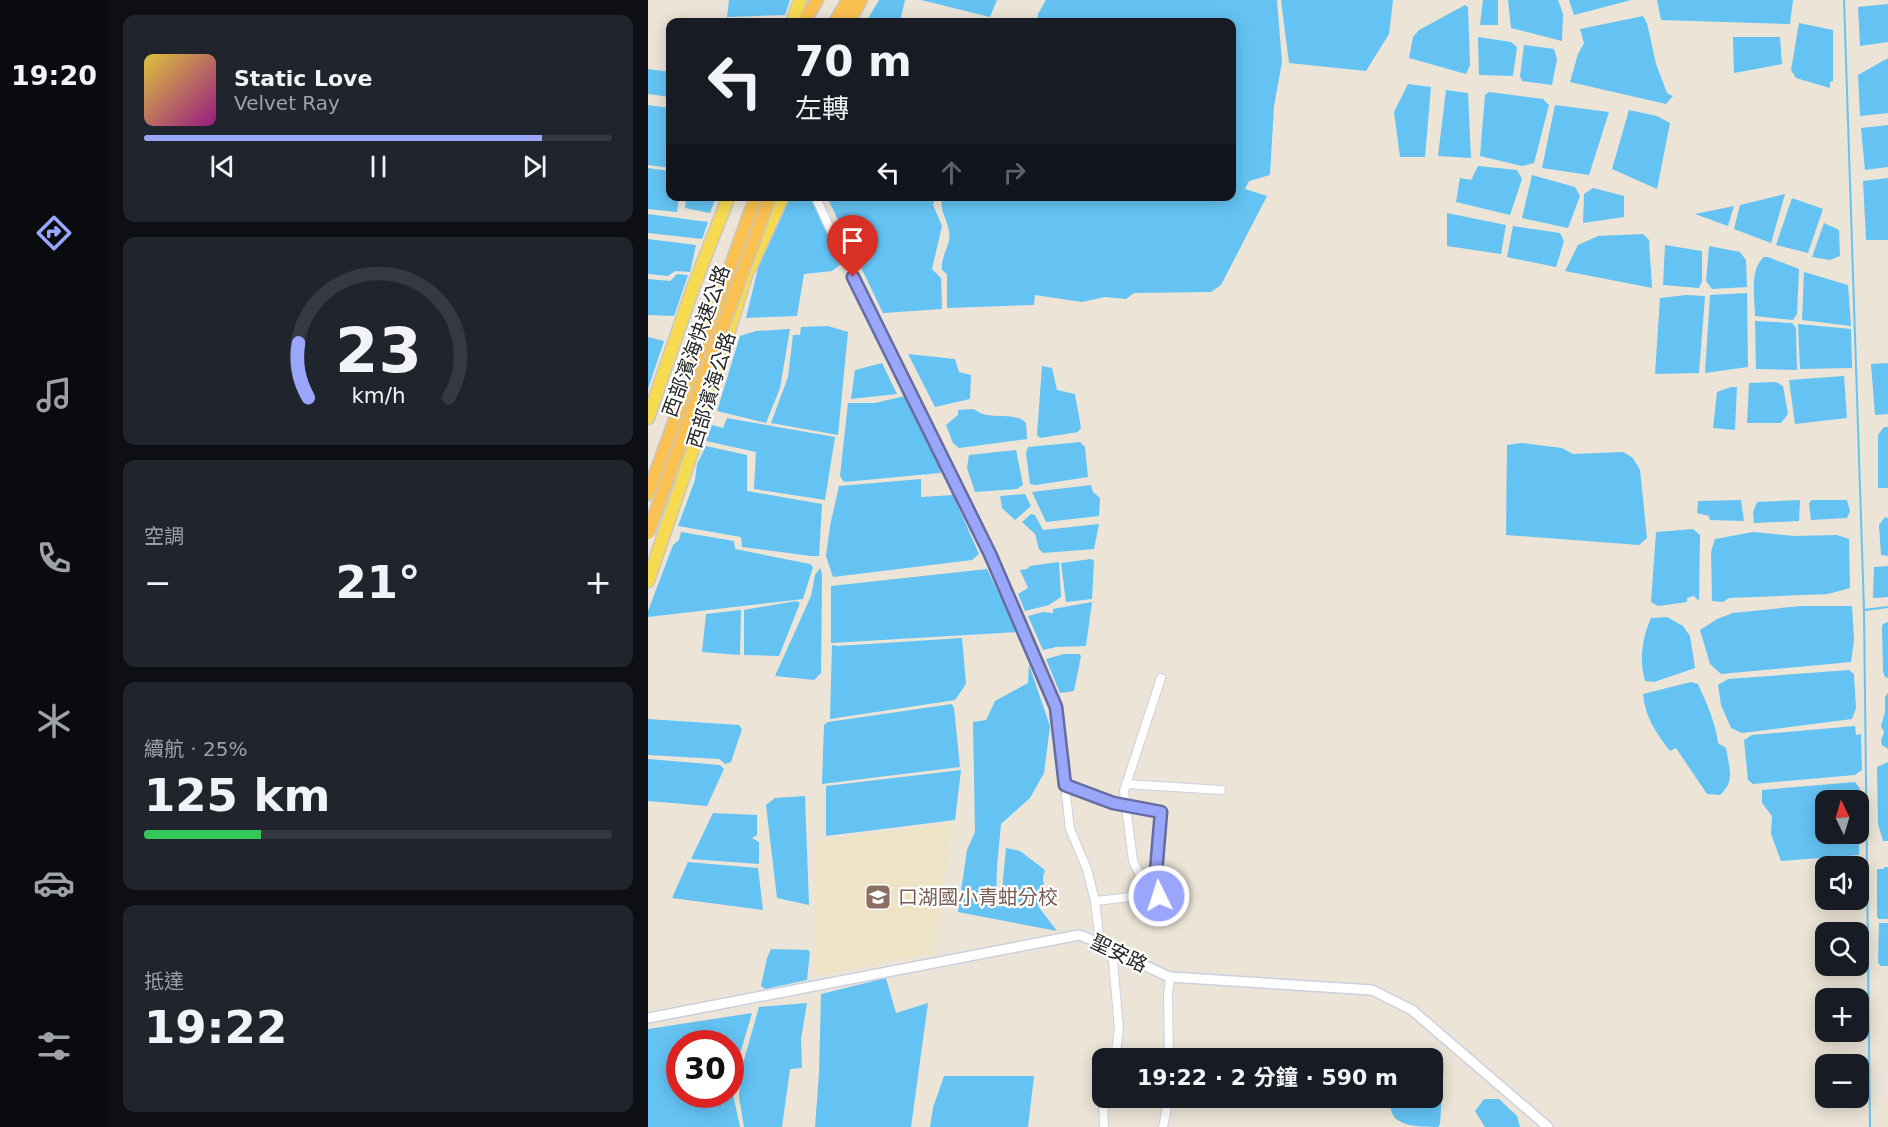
<!DOCTYPE html>
<html lang="zh-TW">
<head>
<meta charset="utf-8">
<style>
	:root { --surface:#171b24; --page:#20242c; --text:#f1f3f6; --muted:#9ea1a6; --line:#363941; --accent:#9aa6fa }
	body { margin:0; font-family:"DejaVu Sans","Noto Sans TC",sans-serif; background:var(--page); color:var(--text); height:100vh; display:flex; flex-direction:column; font-size:22px; white-space:nowrap }
	* { box-sizing:border-box; margin:0 }
	p { font-size:20px; color:var(--muted) }
	.icon { flex:none; width:33px; height:33px; fill:none; stroke:currentColor; stroke-width:2; stroke-linecap:round; stroke-linejoin:round }
	.map { position:relative; flex:1; overflow:hidden }
	.drawer { display:flex; flex-direction:column; gap:15px; padding:15px; background:#0d0f14; width:540px }
	.drawer>* { flex:none }
	.top-card { position:absolute; left:18px; top:18px; width:570px; height:183px; border-radius:12px; box-shadow:0 3px 15px #0003; background:#171b24; color:var(--text); overflow:hidden }
	.needle { width:39px; rotate:355deg }
	.buttons { position:absolute; left:1167px; top:790px; display:grid; gap:12px }
	.buttons a { display:grid; place-items:center; width:54px; height:54px; border-radius:12px; background:var(--surface); box-shadow:0 3px 15px #0003; font-size:30px }
	.speed { position:absolute; left:18px; top:1030px; display:flex; gap:12px; font-size:30px; font-weight:700; text-align:center }
	.speed>* { display:grid; place-content:center; width:78px; height:78px; border-radius:50%; background:var(--surface); box-shadow:0 3px 15px #0003; line-height:1 }
	.speed .limit { border:9px solid #d22; background:#fff; color:#111 }
	.pin { position:absolute; display:grid; place-items:center; width:51px; height:51px; color:#fff; margin:-62px -26px; border-radius:50% 50% 50% 0; rotate:-45deg; box-shadow:0 0 6px #0007 }
	.pin .icon { rotate:45deg }
	.me { position:absolute; width:66px; margin:-33px; rotate:356deg; stroke-linejoin:round; filter:drop-shadow(0 0 4px #0008) }
	.turn { display:flex; align-items:center; gap:21px; height:126px; padding:0 30px; font-size:27px }
	.turn .icon { width:78px; height:78px; stroke-width:2.5 }
	.turn b { display:block; font-size:42px; line-height:51px }
	.lanes { display:flex; align-items:center; height:57px; padding:0 30px; background:#0003; justify-content:center; gap:30px; direction:ltr }
	.lanes .off { opacity:.35 }
	.big { font-size:45px; font-weight:700; line-height:1.1 }
	.drawer .tile { flex:1; display:flex; flex-direction:column; justify-content:center; gap:9px; min-width:0; padding:0 21px; border-radius:12px; background:var(--page) }
	.drawer .dial { align-items:center; gap:0 }
	.dial svg { height:156px; overflow:visible; fill:none; stroke:var(--line); stroke-width:7; stroke-linecap:round; text-anchor:middle }
	.dial text { fill:var(--text); stroke:none }
	.song { display:flex; align-items:center; gap:18px }
	.cover { width:72px; height:72px; border-radius:9px; background:linear-gradient(135deg,hsl(50 70% 55%),hsl(310 70% 35%)) }
	.played { height:6px; border-radius:3px; background:linear-gradient(90deg,var(--accent) 85%,var(--line) 85%) }
	.keys { display:flex; justify-content:space-around; direction:ltr }
	.heat { display:flex; justify-content:space-between; align-items:center; font-size:33px; direction:ltr }
	.charge { height:9px; border-radius:4px; background:linear-gradient(90deg,#34c759 25%,var(--line) 0) }
	.trip { position:absolute; left:444px; top:1048px; width:351px; height:60px; border-radius:12px; background:var(--surface); box-shadow:0 3px 15px #0003; font-weight:700; line-height:60px; text-align:center }
	main { display:flex; flex:1; min-height:0 }
	.dock { display:flex; flex-direction:column; width:108px; justify-content:space-around; align-items:center; background:#090b0e; color:var(--muted) }
	.dock .icon { width:42px; height:42px }
	.dock .active { color:var(--accent) }
	.dock b { font-size:27px; color:var(--text) }
	.map>svg:first-child { display:block }
	.education { fill:#eee3c5 }
	.water { fill:#64c3f3; fill-rule:evenodd }
	.lines { fill:none; stroke-linecap:round; stroke-linejoin:round }
	.stream { stroke:#64c3f3; stroke-width:2 }
	.minor-casing { stroke:#cdcfe1; stroke-width:10 }
	.tertiary-casing { stroke:#cdcfe1; stroke-width:12 }
	.primary-casing { stroke:#c7c7c7; stroke-width:15 }
	.trunk-casing { stroke:#c7c7c7; stroke-width:15 }
	.minor { stroke:#fff; stroke-width:8 }
	.tertiary { stroke:#fff; stroke-width:9 }
	.primary { stroke:#f6db51; stroke-width:12 }
	.trunk { stroke:#fac050; stroke-width:12 }
	.trunk-bridge-casing { stroke:#c7c7c7; stroke-width:15; stroke-linecap:butt }
	.trunk-bridge { stroke:#fac050; stroke-width:12 }
	.route-casing { stroke:#646ca2; stroke-width:15 }
	.route { stroke:#9aa6fa; stroke-width:10 }
	.labels { text-anchor:middle; dominant-baseline:central; stroke-width:4.5; stroke-linejoin:round; paint-order:stroke }
	.street-label { font-size:20px; fill:#272727; stroke:#fff }
	.education-label { font-size:20px; fill:#785e54; stroke:#fff; text-anchor:start }
</style>
</head>
<body>
<main>
<nav class="dock">
<b>19:20</b>
<svg class="icon active" aria-label="directions" viewBox="0 0 24 24"><path d="M12 3l9 9-9 9-9-9zM9 14v-3h6M13 9l2 2-2 2"/></svg>
<svg class="icon" aria-label="music" viewBox="0 0 24 24"><path d="M9 18V5l10-2v13"/><circle cx="6" cy="18" r="3"/><circle cx="16" cy="16" r="3"/></svg>
<svg class="icon" aria-label="phone" viewBox="0 0 24 24"><path d="M5 4h4l2 5-3 2q2 4 5 5l2-3 5 2v4C11 20 4 13 5 4z"/></svg>
<svg class="icon" aria-label="climate" viewBox="0 0 24 24"><path d="M12 3v18M4 7l16 10M4 17L20 7"/></svg>
<svg class="icon" aria-label="car" viewBox="0 0 24 24"><path d="M5 17H2v-5l4-1 3-4h7l3 4 3 1v5h-3M9 17h6M6 11h13"/><circle cx="7" cy="17" r="2"/><circle cx="17" cy="17" r="2"/></svg>
<svg class="icon" aria-label="filters" viewBox="0 0 24 24"><path d="M4 7h16M4 17h16"/><circle cx="9" cy="7" r="2"/><circle cx="15" cy="17" r="2"/></svg>
</nav>
<section class="drawer">
<div class="tile">
<div class="song"><i class="cover"></i><div><b>Static Love</b><p>Velvet Ray</p></div></div>
<div class="played"></div>
<div class="keys"><svg class="icon" aria-label="previous" viewBox="0 0 24 24"><path d="M18 5L8 12l10 7zM5 5v14"/></svg><svg class="icon" aria-label="pause" viewBox="0 0 24 24"><path d="M8 5v14M16 5v14"/></svg><svg class="icon" aria-label="next" viewBox="0 0 24 24"><path d="M6 5l10 7-10 7zM19 5v14"/></svg></div>
</div>
<div class="tile dial"><svg viewBox="0 0 100 80">
<path d="M14 69A42 42 0 1 1 86 69"/>
<path d="M14 69A42 42 0 0 1 9 41" stroke="#9aa6fa"/>
<text x="50" y="56" font-size="32" font-weight="700">23</text>
<text x="50" y="72" font-size="11">km/h</text>
</svg></div>
<div class="tile"><p>空調</p>
<div class="heat"><a>−</a><b class="big">21°</b><a>+</a></div>
</div>
<div class="tile"><p>續航 · 25%</p><b class="big">125 km</b><div class="charge"></div></div>
<div class="tile"><p>抵達</p><b class="big">19:22</b></div>
</section>
<div class="map">
<svg width="1240" height="1127" viewBox="0 0 1240 1127">
	<rect width="100%" height="100%" fill="#ebe4d7"/>
	<path class="education" d="M 304,823 L 285,953 L 167,976 L 167,841 Z"/>
	<path class="water" d="M 81,0 L 142,0 L 137,15 L 79,17 Z
		M 231,0 L 257,0 L 252,22 L 218,22 Z
		M 273,0 L 349,0 L 342,17 Z
		M 398,0 L 629,0 L 634,62 L 626,106 L 622,175 L 601,181 L 597,189 L 619,196 L 573,285 L 563,292 L 486,293 L 478,299 L 457,297 L 434,302 L 387,295 L 386,305 L 299,308 L 299,274 L 294,270 C 292,257 304,244 301,231 C 299,219 291,209 294,197 L 584,196 L 584,22 L 389,22 L 390,14 Z
		M 633,0 L 745,0 L 741,34 L 718,71 L 641,63 Z
		M 835,0 L 850,0 L 850,25 L 832,25 Z
		M 860,0 L 910,0 L 915,14 L 914,41 L 863,28 Z
		M 921,0 L 983,0 L 926,15 Z
		M 1009,0 L 1145,0 L 1142,24 L 1013,20 Z
		M 1240,4 L 1240,42 L 1212,46 L 1210,7 Z
		M 817,5 L 820,7 L 822,65 L 818,74 L 761,58 L 765,37 L 771,30 Z
		M 995,16 L 999,23 L 1008,64 L 1019,93 L 1025,96 L 1018,104 L 922,82 L 930,54 L 936,43 L 932,29 Z
		M 1151,23 L 1185,30 L 1185,81 L 1182,82 L 1182,88 L 1148,78 L 1143,70 Z
		M 830,37 L 863,42 L 869,47 L 865,76 L 831,75 Z
		M 1085,37 L 1132,37 L 1134,64 L 1086,73 Z
		M 876,45 L 906,49 L 909,59 L 904,85 L 874,81 L 872,76 Z
		M 1240,58 L 1240,113 L 1212,116 L 1210,75 Z
		M 0,69 L 22,72 L 22,97 L 0,94 Z
		M 760,84 L 783,87 L 777,157 L 752,157 L 746,112 Z
		M 798,90 L 820,93 L 823,158 L 790,156 Z
		M 841,92 L 895,99 L 901,105 L 886,163 L 874,166 L 832,156 L 837,95 Z
		M 0,105 L 22,108 L 22,168 L 0,165 Z
		M 907,105 L 961,112 L 941,175 L 894,168 Z
		M 981,110 L 1009,116 L 1022,123 L 1009,189 L 964,169 Z
		M 1240,125 L 1240,167 L 1217,170 L 1213,128 Z
		M 830,166 L 869,170 L 874,179 L 862,215 L 808,202 L 812,178 L 823,180 Z
		M 0,168 L 22,171 L 22,196 L 31,197 L 29,212 L 0,209 Z
		M 884,175 L 927,187 L 932,196 L 920,228 L 874,218 Z
		M 1240,178 L 1240,240 L 1218,240 L 1215,181 Z
		M 945,188 L 976,196 L 976,217 L 935,223 L 936,194 Z
		M 1137,194 L 1123,243 L 1086,229 L 1092,205 Z
		M 38,197 L 38,196 L 68,197 L 62,213 L 37,208 Z
		M 138,197 L 162,197 L 193,264 L 184,271 L 156,274 L 149,316 L 98,318 L 111,264 Z
		M 179,197 L 287,197 L 285,205 L 294,226 L 284,269 L 293,278 L 294,309 L 235,313 Z
		M 1144,198 L 1175,209 L 1160,253 L 1128,245 Z
		M 1086,206 L 1080,226 L 1047,214 Z
		M 799,213 L 858,225 L 853,254 L 799,246 Z
		M 0,214 L 60,222 L 54,239 L 0,233 Z
		M 1176,223 L 1191,230 L 1192,256 L 1182,260 L 1164,257 Z
		M 865,226 L 912,233 L 916,241 L 908,267 L 859,257 Z
		M 995,234 L 1001,240 L 1004,288 L 917,271 L 930,245 L 950,236 Z
		M 0,239 L 48,245 L 42,272 L 27,271 L 20,276 L 0,274 Z
		M 1017,245 L 1054,251 L 1054,281 L 1051,288 L 1015,285 Z
		M 1061,246 L 1092,252 L 1098,260 L 1099,287 L 1064,289 L 1058,281 Z
		M 1116,257 L 1120,257 L 1151,269 L 1149,314 L 1145,320 L 1107,316 C 1107,299 1101,269 1116,257 Z
		M 1156,272 L 1200,285 L 1203,326 L 1154,320 Z
		M 29,274 L 40,275 L 26,316 L 0,315 L 0,279 L 22,281 Z
		M 1099,293 L 1100,367 L 1057,373 L 1062,295 Z
		M 1038,295 L 1057,296 L 1051,373 L 1007,374 L 1012,298 Z
		M 1107,321 L 1144,323 L 1148,328 L 1149,370 L 1108,369 Z
		M 1150,324 L 1203,329 L 1204,368 L 1152,369 Z
		M 180,326 L 200,332 L 190,435 L 123,423 L 140,377 L 145,335 L 152,335 L 153,327 Z
		M 142,329 L 132,388 L 118,423 L 69,411 L 92,336 L 108,331 Z
		M 0,337 L 16,341 L 0,389 Z
		M 260,354 L 307,359 L 311,372 L 323,375 L 322,399 L 287,407 Z
		M 234,363 L 249,394 L 203,399 L 207,370 Z
		M 1240,363 L 1240,414 L 1227,415 L 1223,364 Z
		M 394,366 L 404,368 L 409,390 L 427,394 L 433,428 L 430,432 L 392,438 L 389,435 Z
		M 1196,376 L 1199,418 L 1147,424 L 1141,380 Z
		M 1128,382 L 1135,386 L 1140,414 L 1133,423 L 1099,423 L 1101,383 Z
		M 1083,387 L 1089,387 L 1087,430 L 1065,428 L 1069,392 Z
		M 257,396 L 293,469 L 292,473 L 196,482 L 192,476 L 200,403 L 227,403 Z
		M 326,409 C 340,422 365,410 378,423 L 379,439 L 311,448 L 305,443 L 298,425 L 310,415 L 310,410 Z
		M 79,418 L 187,437 L 177,500 L 106,489 L 108,452 L 58,441 L 64,425 L 75,428 Z
		M 1236,427 L 1240,427 L 1240,488 L 1230,488 L 1230,435 Z
		M 432,442 L 437,447 L 440,477 L 388,485 L 382,484 L 378,453 L 380,447 Z
		M 873,443 L 914,448 L 925,454 L 975,452 L 985,458 L 992,470 L 999,538 L 991,545 L 858,535 L 859,445 Z
		M 58,446 L 99,455 L 99,491 L 174,504 L 171,556 L 163,556 L 94,547 L 93,537 L 30,526 L 47,480 L 49,464 Z
		M 368,450 L 375,485 L 369,489 L 327,492 L 319,468 L 321,455 Z
		M 273,479 L 273,497 L 305,495 L 331,554 L 324,560 L 185,577 L 178,556 L 182,526 L 191,486 Z
		M 443,485 L 445,492 L 452,498 L 451,516 L 398,522 L 384,492 Z
		M 377,494 L 383,506 L 367,520 L 354,508 L 352,496 Z
		M 1093,500 L 1096,521 L 1062,520 L 1061,516 L 1049,513 L 1050,501 Z
		M 1152,500 L 1151,521 L 1106,523 L 1105,512 L 1109,502 Z
		M 1164,500 L 1199,500 L 1202,511 L 1199,518 L 1163,520 L 1161,503 Z
		M 383,514 L 387,515 L 395,530 L 451,524 L 446,549 L 395,553 L 391,549 L 387,534 L 374,522 Z
		M 1237,517 L 1240,518 L 1240,556 L 1233,555 L 1231,525 Z
		M 1045,529 L 1052,535 L 1051,601 L 1046,596 L 1039,598 L 1039,602 L 1010,606 L 1003,602 L 1008,532 Z
		M 33,532 L 86,541 L 87,549 L 162,564 L 165,567 L 155,599 L 0,617 L 0,611 L 25,545 L 31,540 Z
		M 1105,532 L 1147,536 L 1189,535 L 1201,539 L 1202,588 L 1180,594 L 1081,598 L 1075,602 L 1064,601 L 1063,552 L 1067,539 Z
		M 443,559 L 446,561 L 444,599 L 418,602 L 413,563 Z
		M 411,562 L 413,597 L 401,605 L 377,611 L 370,594 L 380,588 L 372,570 L 379,569 L 382,566 Z
		M 1240,566 L 1240,597 L 1225,598 L 1226,567 Z
		M 172,568 L 174,574 L 173,673 L 166,680 L 127,676 L 163,596 L 167,575 Z
		M 339,569 L 370,632 L 183,643 L 183,586 Z
		M 148,601 L 152,603 L 131,656 L 96,655 L 96,610 Z
		M 444,602 L 438,646 L 408,647 L 395,650 L 380,616 L 395,612 L 405,613 L 405,609 Z
		M 1153,606 L 1204,606 L 1206,640 L 1203,662 L 1073,674 L 1062,664 L 1052,630 L 1069,619 L 1085,613 Z
		M 93,610 L 92,655 L 54,652 L 58,614 Z
		M 1019,617 L 1035,626 L 1042,636 L 1047,668 L 1006,682 L 997,681 C 991,659 994,639 1003,618 Z
		M 1240,622 L 1240,678 L 1237,677 L 1235,671 L 1234,627 L 1235,624 Z
		M 314,638 L 318,684 L 307,700 L 182,719 L 184,645 L 189,646 Z
		M 416,654 L 431,654 L 433,656 L 426,691 L 412,693 L 398,659 Z
		M 381,665 L 402,726 L 396,773 L 382,798 L 353,824 L 349,867 L 348,901 L 353,901 L 358,848 L 372,851 L 397,870 C 394,878 394,885 400,891 L 393,895 L 390,906 L 409,931 L 310,912 L 319,850 L 327,832 L 325,722 L 338,720 L 347,701 L 380,683 Z
		M 1201,670 L 1206,674 L 1208,708 L 1204,719 L 1094,733 L 1083,728 L 1073,705 L 1070,685 L 1080,679 Z
		M 1043,682 L 1050,684 C 1059,704 1067,721 1070,743 L 1078,748 C 1081,768 1088,780 1072,795 L 1059,794 L 1028,748 L 1022,751 C 1008,733 997,717 995,694 Z
		M 1240,693 L 1240,749 L 1234,745 L 1233,741 L 1236,732 L 1233,726 L 1237,712 L 1237,697 Z
		M 304,704 L 306,708 L 312,767 L 174,784 L 176,725 L 180,722 Z
		M 0,719 L 91,725 L 94,729 L 83,762 L 77,764 L 71,759 L 0,755 Z
		M 1207,726 L 1208,735 L 1213,734 L 1214,770 L 1207,775 L 1105,784 L 1100,780 L 1096,740 L 1104,735 Z
		M 0,759 L 72,765 L 76,769 L 59,806 L 0,801 Z
		M 1240,762 L 1240,841 L 1235,841 L 1230,824 L 1229,767 Z
		M 313,770 L 307,820 L 178,836 L 178,786 Z
		M 1207,782 L 1212,789 L 1211,855 L 1133,861 L 1123,834 L 1124,816 L 1114,803 L 1114,790 ZM 1178,801 L 1210,801 L 1210,834 L 1178,834 Z
		M 157,796 L 161,905 L 129,898 L 118,805 L 127,798 Z
		M 65,813 L 109,815 L 109,835 L 104,838 L 111,842 L 111,864 L 43,859 Z
		M 40,862 L 110,868 L 115,910 L 24,898 Z
		M 1236,867 L 1240,867 L 1240,919 L 1231,919 L 1229,917 L 1229,869 L 1236,869 Z
		M 1231,923 L 1240,923 L 1240,966 L 1233,966 L 1230,963 Z
		M 123,949 L 160,950 L 162,952 L 159,980 L 117,989 L 113,986 L 119,958 Z
		M 238,978 L 248,1013 L 280,1003 L 263,1127 L 167,1127 L 171,1073 L 173,994 Z
		M 159,1003 L 153,1039 L 154,1068 L 142,1069 L 134,1127 L 96,1127 L 91,1097 L 92,1074 L 111,1007 Z
		M 104,1013 L 83,1085 L 92,1127 L 0,1127 L 0,1029 ZM 32,1044 L 82,1044 L 82,1095 L 32,1095 Z
		M 771,1053 L 793,1059 L 796,1064 L 792,1124 L 790,1127 C 768,1127 736,1127 744,1098 L 784,1098 L 784,1059 L 759,1059 Z
		M 296,1076 L 386,1076 L 380,1127 L 282,1127 L 285,1108 Z
		M 836,1099 L 851,1099 L 869,1116 L 872,1127 L 837,1127 L 827,1111 Z"/>
	<g class="lines">
		<path class="stream" d="M 1196,0 L 1216,610 L 1222,1127
			M 1216,610 L 1240,607"/>
		<defs>
			<path id="minor" d="M 167,196 L 224,318 L 342,554 L 408,707 L 422,829 L 439,869 L 447,901 L 452,942
				M 478,784 L 573,790
				M 417,785 L 465,803 L 513,812 L 508,872 L 511,896
				M 447,901 L 502,895 L 485,861 L 476,791 L 513,678
				M 464,949 L 471,1029 L 467,1059
				M 521,1059 L 520,995 L 522,977
				M 455,1098 L 456,1127
				M 515,1127 L 521,1098"/>
			<path id="tertiary" d="M 0,1018 L 431,935 C 463,946 491,964 522,977 L 724,990 L 764,1010 L 900,1127"/>
			<path id="primary" d="M 144,22 L 152,0
				M 110,219 L 114,196
				M 102,268 L 135,196
				M 0,418 L 45,288 L 81,196
				M 0,581 L 45,449 L 103,259"/>
			<path id="trunk" d="M 156,22 L 169,0
				M 187,22 L 200,0
				M 201,22 L 213,0
				M 0,494 L 108,196"/>
		</defs>
		<use href="#minor" class="minor-casing"/>
		<use href="#tertiary" class="tertiary-casing"/>
		<use href="#primary" class="primary-casing"/>
		<use href="#trunk" class="trunk-casing"/>
		<use href="#minor" class="minor"/>
		<use href="#tertiary" class="tertiary"/>
		<use href="#primary" class="primary"/>
		<use href="#trunk" class="trunk"/>
		<defs>
			<path id="trunk-bridge" d="M 0,533 L 122,196"/>
		</defs>
		<use href="#trunk-bridge" class="trunk-bridge-casing"/>
		<use href="#trunk-bridge" class="trunk-bridge"/>
	</g>
	<g class="lines">
		<defs>
			<path id="route" d="M 205,277 L 342,554 L 408,707 L 417,785 L 465,803 L 513,812 L 508,872 L 511,896"/>
		</defs>
		<use href="#route" class="route-casing"/>
		<use href="#route" class="route"/>
	</g>
	<defs>
		<symbol id="school-square" viewBox="-11 -11 22 22"><rect x="-9" y="-9" width="18" height="18" rx="4" fill="#8d6e63" stroke="#fff"/><path d="M0-5L7-2L0 1L-7-2ZM-4 1L0 2.5L4 1V4Q0 6-4 4Z" fill="#fff"/></symbol>
	</defs>
	<g fill-rule="evenodd">
		<use href="#school-square" x="215" y="882" width="30" height="30"/>
	</g>
	<g class="labels">
		<g class="street-label">
			<text transform="translate(48 341) rotate(-70)">西部濱海快速公路</text>
			<text transform="translate(63 390) rotate(-73)">西部濱海公路</text>
			<text transform="translate(471 953) rotate(26)">聖安路</text>
		</g>
		<g class="education-label">
			<text x="250" y="897">口湖國小青蚶分校</text>
		</g>
	</g>
</svg>
<div class="buttons">
<a><svg class="needle" viewBox="-14 -14 28 28"><path d="M0-13l5 13h-10z" fill="#e53935"/><path d="M0 13l5-13h-10z" fill="#9ea1a6"/></svg></a>
<a><svg class="icon" aria-label="sound" viewBox="0 0 24 24"><path d="M4 9h4l5-4v14l-5-4H4zM17 9q2 3 0 6"/></svg></a>
<a><svg class="icon" aria-label="search" viewBox="0 0 24 24"><circle cx="10" cy="10" r="6"/><path d="M15 15l6 6"/></svg></a>
<a>+</a>
<a>−</a>
</div>
<div class="speed"><div class="limit">30</div></div>
<div class="pin" style="left:205px;top:277px;background:#d93025"><svg class="icon" aria-label="arrive" viewBox="0 0 24 24"><path d="M6 21V4h12l-3 4 3 4H6"/></svg></div>
<svg class="me" style="left:511px;top:896px" viewBox="-20 -20 40 40"><circle r="17" fill="#9aa6fa" stroke="#fff" stroke-width="3"/><path d="M0-11L8 9 0 5-8 9z" fill="#fff"/></svg>
<div class="trip">19:22 · 2 分鐘 · 590 m</div>
<div class="top-card">
<div class="turn"><svg class="icon" aria-label="left" viewBox="0 0 24 24"><path d="M17 20v-9H6M10 6l-5 5 5 5"/></svg><div><b>70 m</b>左轉</div></div>
<div class="lanes"><svg class="icon" aria-label="left" viewBox="0 0 24 24"><path d="M17 20v-9H6M10 6l-5 5 5 5"/></svg><svg class="icon off" aria-label="ahead" viewBox="0 0 24 24"><path d="M12 20V5M6 11l6-6 6 6"/></svg><svg class="icon off" aria-label="right" viewBox="0 0 24 24"><path d="M7 20v-9h11M14 6l5 5-5 5"/></svg></div>
</div>
</div>
</main>
</body>
</html>
